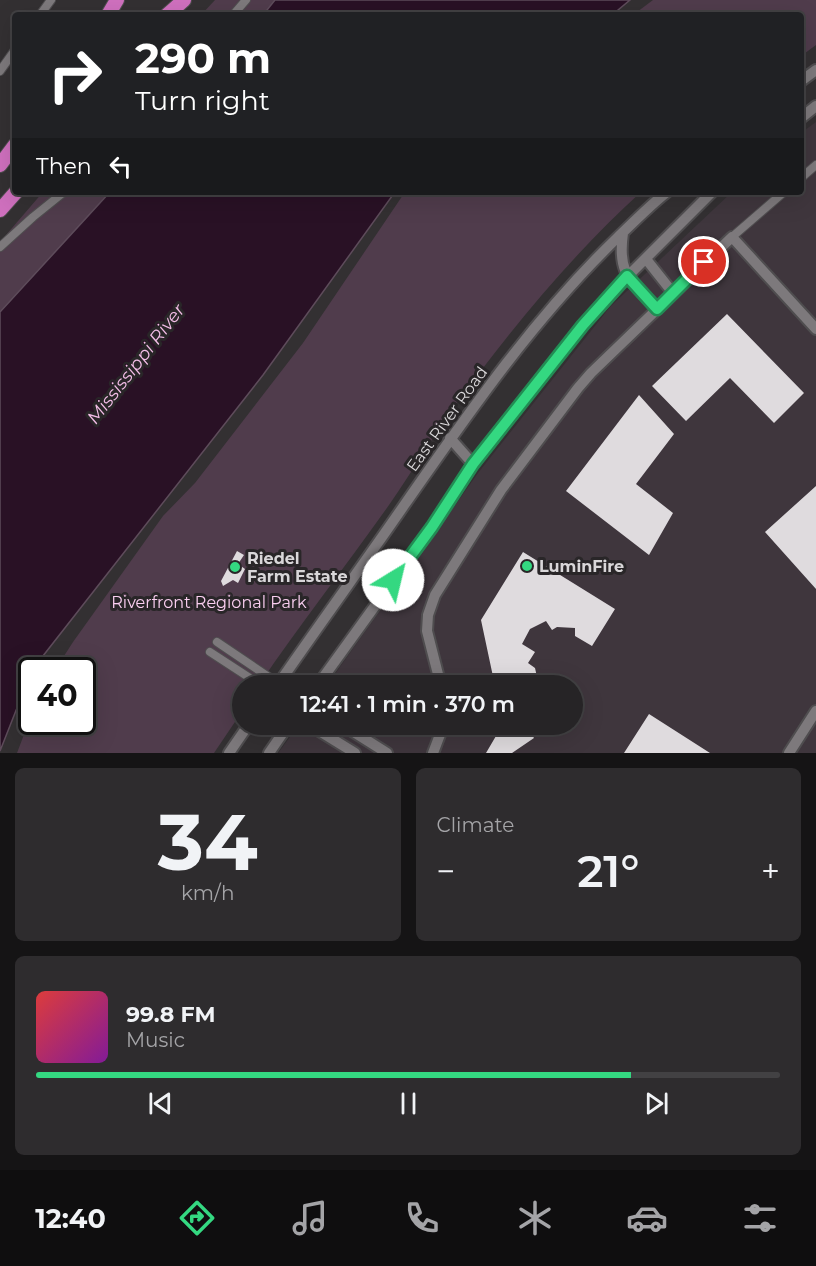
<!DOCTYPE html>
<html lang="en">
<head>
<meta charset="utf-8">
<style>
	:root { --surface:#262426; --page:#2e2c2e; --text:#f1f3f6; --muted:#a4a4a7; --line:#424143; --accent:#34d881 }
	body { margin:0; font-family:Montserrat,sans-serif; background:var(--page); color:var(--text); height:100vh; display:flex; flex-direction:column; font-size:22px; white-space:nowrap }
	* { box-sizing:border-box; margin:0 }
	p { font-size:20px; color:var(--muted) }
	.icon { flex:none; width:33px; height:33px; fill:none; stroke:currentColor; stroke-width:2; stroke-linecap:round; stroke-linejoin:round }
	.map { position:relative; height:753px; overflow:hidden }
	.side { display:flex; flex-direction:column; gap:15px; padding:15px; background:#151415; flex:1 }
	.side>* { flex:none }
	.top-card { position:absolute; left:12px; top:12px; width:792px; height:183px; border-radius:6px; box-shadow:0 6px 24px #0002,0 0 0 2px var(--line); background:#202124; color:#fff; overflow:hidden }
	.speed { position:absolute; left:18px; top:657px; display:flex; gap:12px; font-size:30px; font-weight:700; text-align:center }
	.speed>* { display:grid; place-content:center; width:78px; height:78px; border-radius:50%; background:var(--surface); box-shadow:0 6px 24px #0002,0 0 0 2px var(--line); line-height:1 }
	.speed .limit { border:3px solid #111; border-radius:9px; background:#fff; color:#111 }
	.pin { position:absolute; display:grid; place-items:center; width:51px; height:51px; color:#fff; margin:-26px; border:3px solid #fff; border-radius:50%; box-shadow:0 2px 6px #0007 }
	.me { position:absolute; width:66px; margin:-33px; rotate:36deg; stroke-linejoin:round; filter:drop-shadow(0 0 4px #0008) }
	.turn { display:flex; align-items:center; gap:21px; height:126px; padding:0 24px; font-size:27px }
	.turn .icon { width:78px; height:78px; stroke-width:2.5 }
	.turn b { display:block; font-size:42px; line-height:51px }
	.then { display:flex; align-items:center; height:57px; padding:0 24px; background:#0003; gap:12px; font-size:22px }
	.big { font-size:45px; font-weight:600; line-height:1.1 }
	.side .tile { flex:1; display:flex; flex-direction:column; justify-content:center; gap:9px; min-width:0; padding:0 21px; border-radius:9px; background:var(--page) }
	.side .dial { align-items:center; gap:0 }
	.dial b { font-size:78px; line-height:1 }
	.song { display:flex; align-items:center; gap:18px }
	.cover { width:72px; height:72px; border-radius:9px; background:linear-gradient(135deg,hsl(0 70% 55%),hsl(290 70% 35%)) }
	.played { height:6px; border-radius:3px; background:linear-gradient(90deg,var(--accent) 80%,var(--line) 80%) }
	.keys { display:flex; justify-content:space-around; direction:ltr }
	.heat { display:flex; justify-content:space-between; align-items:center; font-size:33px; direction:ltr }
	.side .tiles { flex:1; display:grid; gap:15px; grid-template-columns:1fr 1fr }
	.tile:last-child { grid-column:span 2 }
	.trip { position:absolute; left:232px; top:675px; width:351px; height:60px; border-radius:30px; background:var(--surface); box-shadow:0 6px 24px #0002,0 0 0 2px var(--line); font-weight:600; line-height:60px; text-align:center }
	.menu { display:flex; height:96px; justify-content:space-around; align-items:center; background:#0f0e0f; color:var(--muted) }
	.menu .icon { width:42px; height:42px }
	.menu .on { color:var(--accent) }
	.menu b { font-size:27px; color:var(--text) }
	.map>svg:first-child { display:block }
	.built { fill:#3f363d }
	.green { fill:#503c4c }
	.water { fill:#291125; stroke:#5e4c5b; stroke-width:1.5 }
	.building { fill:#dfdbde }
	.lines { fill:none; stroke-linecap:round; stroke-linejoin:round }
	.street-casing { stroke:#4f4d4f; stroke-width:10 }
	.secondary-casing { stroke:#4f4d4f; stroke-width:14 }
	.highway-casing { stroke:#4f4d4f; stroke-width:16 }
	.street { stroke:#7d797c; stroke-width:8 }
	.secondary { stroke:#7d797c; stroke-width:10 }
	.highway { stroke:#cf70be; stroke-width:14 }
	.route-casing { stroke:#228c54; stroke-width:15 }
	.route { stroke:#34d881; stroke-width:10 }
	.poi-dot { fill:#34d881; stroke:#292628; stroke-width:2 }
	.labels { text-anchor:middle; dominant-baseline:central; stroke-width:6; stroke-linejoin:round; paint-order:stroke }
	.street-label { font-size:16px; fill:#d9d7d9; stroke:#292628 }
	.poi-label { font-size:16px; font-weight:bold; fill:#d9d7d9; stroke:#292628; text-anchor:start }
	.park-label { font-size:16px; fill:#fbcff1; stroke:#292628 }
	.water-label { font-size:18px; font-style:italic; fill:#f3bde7; stroke:#292628 }
</style>
</head>
<body>
<div class="map">
<svg width="816" height="753" viewBox="0 0 816 753">
	<rect width="100%" height="100%" fill="#333032"/>
	<path class="built" d="M 816,122 L 816,753 L 278,753 L 299,725 L 573,724 L 573,686 L 327,685 L 478,473 L 610,307 L 732,192 L 801,192 L 801,133 Z"/>
	<path class="green" d="M 215,0 L 275,0 L 263,15 L 201,15 Z
		M 653,0 L 816,0 L 816,45 L 801,56 L 801,15 L 633,15 Z
		M 43,192 L 110,192 L 0,312 L 0,242 Z
		M 405,192 L 641,192 C 574,253 516,323 462,396 C 436,431 414,469 389,505 C 346,566 300,624 259,685 L 243,686 L 243,710 L 214,753 L 17,753 L 31,716 L 32,722 L 82,722 L 82,670 L 55,670 L 73,642 L 163,516 L 195,483 L 303,343 Z"/>
	<path class="water" d="M 275,0 L 630,0 L 612,15 L 263,15 Z
		M 110,192 L 395,192 L 263,375 L 32,670 L 0,751 L 0,312 Z"/>
	<path class="building" d="M 727,314 L 804,393 L 774,423 L 730,378 L 686,421 L 652,386 Z
		M 639,395 L 674,434 L 636,484 L 673,513 L 649,555 L 566,491 Z
		M 816,486 L 816,589 L 765,532 Z
		M 237,551 L 244,555 L 238,564 L 245,569 L 238,583 L 233,580 L 223,586 L 221,581 Z
		M 523,552 L 615,609 L 592,646 L 575,636 L 575,628 L 557,627 L 552,630 L 546,621 L 530,629 L 522,644 L 535,652 L 528,663 L 535,668 L 539,686 L 495,686 L 481,620 Z
		M 649,714 L 710,753 L 624,753 Z
		M 503,724 L 533,724 L 528,729 L 534,738 L 512,753 L 486,753 Z"/>
	<g class="lines">
		<defs>
			<path id="street" d="M 40,15 L 51,0
				M 233,15 L 246,0
				M 0,71 L 15,50
				M 801,178 L 816,165
				M 732,237 L 784,192
				M 0,247 L 33,217 L 64,192
				M 217,642 L 282,686
				M 210,652 L 262,686"/>
			<path id="secondary" d="M 801,81 L 816,70
				M 801,118 L 816,106
				M 623,233 C 617,275 631,280 657,309
				M 646,259 L 673,293
				M 450,438 L 473,464
				M 277,686 C 319,625 363,565 405,504 C 470,411 535,317 617,238 C 634,222 649,206 667,192
				M 317,686 L 432,527 L 473,464 L 583,325 L 627,277 L 712,192
				M 441,686 L 427,631 L 428,615 L 435,595 L 501,490 L 578,388 L 591,373 L 732,237 L 816,329
				M 308,724 L 355,753
				M 341,724 L 387,753
				M 229,753 L 249,724
				M 269,753 L 289,724
				M 433,753 L 444,724
				M 789,753 L 816,711"/>
			<path id="highway" d="M 108,15 L 117,0
				M 167,15 L 184,0
				M 0,165 L 15,145
				M 0,210 L 16,192"/>
		</defs>
		<use href="#street" class="street-casing"/>
		<use href="#secondary" class="secondary-casing"/>
		<use href="#highway" class="highway-casing"/>
		<use href="#street" class="street"/>
		<use href="#secondary" class="secondary"/>
		<use href="#highway" class="highway"/>
	</g>
	<g class="lines">
		<defs>
			<path id="route" d="M 393,580 L 432,527 L 473,464 L 583,325 L 627,276 L 657,309 L 704,262"/>
		</defs>
		<use href="#route" class="route-casing"/>
		<use href="#route" class="route"/>
	</g>
	<g class="poi-dot">
		<circle cx="527" cy="566" r="6"/>
		<circle cx="235" cy="567" r="6"/>
	</g>
	<g class="labels">
		<g class="street-label">
			<text transform="translate(447 419) rotate(-54)">East River Road</text>
		</g>
		<g class="poi-label">
			<text x="247" y="558">Riedel<tspan x="247" dy="18">Farm Estate</tspan></text>
			<text x="539" y="566">LuminFire</text>
		</g>
		<g class="park-label">
			<text x="209" y="602">Riverfront Regional Park</text>
		</g>
		<g class="water-label">
			<text transform="translate(136 364) rotate(-52)">Mississippi River</text>
		</g>
	</g>
</svg>
<div class="speed"><div class="limit">40</div></div>
<div class="pin" style="left:704px;top:262px;background:#d93025"><svg class="icon" aria-label="arrive" viewBox="0 0 24 24"><path d="M6 21V4h12l-3 4 3 4H6"/></svg></div>
<svg class="me" style="left:393px;top:580px" viewBox="-20 -20 40 40"><circle r="19" fill="#fff"/><path d="M0-13L10 11 0 6-10 11z" fill="#34d881"/></svg>
<div class="trip">12:41 · 1 min · 370 m</div>
<div class="top-card">
<div class="turn"><svg class="icon" aria-label="right" viewBox="0 0 24 24"><path d="M7 20v-9h11M14 6l5 5-5 5"/></svg><div><b>290 m</b>Turn right</div></div>
<div class="then">Then<svg class="icon" aria-label="left" viewBox="0 0 24 24"><path d="M17 20v-9H6M10 6l-5 5 5 5"/></svg></div>
</div>
</div>
<section class="side">
<div class="tiles">
<div class="tile dial"><b>34</b><p>km/h</p></div>
<div class="tile"><p>Climate</p>
<div class="heat"><a>−</a><b class="big">21°</b><a>+</a></div>
</div>
<div class="tile">
<div class="song"><i class="cover"></i><div><b>99.8 FM</b><p>Music</p></div></div>
<div class="played"></div>
<div class="keys"><svg class="icon" aria-label="previous" viewBox="0 0 24 24"><path d="M18 5L8 12l10 7zM5 5v14"/></svg><svg class="icon" aria-label="pause" viewBox="0 0 24 24"><path d="M8 5v14M16 5v14"/></svg><svg class="icon" aria-label="next" viewBox="0 0 24 24"><path d="M6 5l10 7-10 7zM19 5v14"/></svg></div>
</div>
</div>
</section>
<nav class="menu">
<b>12:40</b>
<svg class="icon on" aria-label="directions" viewBox="0 0 24 24"><path d="M12 3l9 9-9 9-9-9zM9 14v-3h6M13 9l2 2-2 2"/></svg>
<svg class="icon" aria-label="music" viewBox="0 0 24 24"><path d="M9 18V5l10-2v13"/><circle cx="6" cy="18" r="3"/><circle cx="16" cy="16" r="3"/></svg>
<svg class="icon" aria-label="phone" viewBox="0 0 24 24"><path d="M5 4h4l2 5-3 2q2 4 5 5l2-3 5 2v4C11 20 4 13 5 4z"/></svg>
<svg class="icon" aria-label="climate" viewBox="0 0 24 24"><path d="M12 3v18M4 7l16 10M4 17L20 7"/></svg>
<svg class="icon" aria-label="car" viewBox="0 0 24 24"><path d="M5 17H2v-5l4-1 3-4h7l3 4 3 1v5h-3M9 17h6M6 11h13"/><circle cx="7" cy="17" r="2"/><circle cx="17" cy="17" r="2"/></svg>
<svg class="icon" aria-label="filters" viewBox="0 0 24 24"><path d="M4 7h16M4 17h16"/><circle cx="9" cy="7" r="2"/><circle cx="15" cy="17" r="2"/></svg>
</nav>
</body>
</html>
